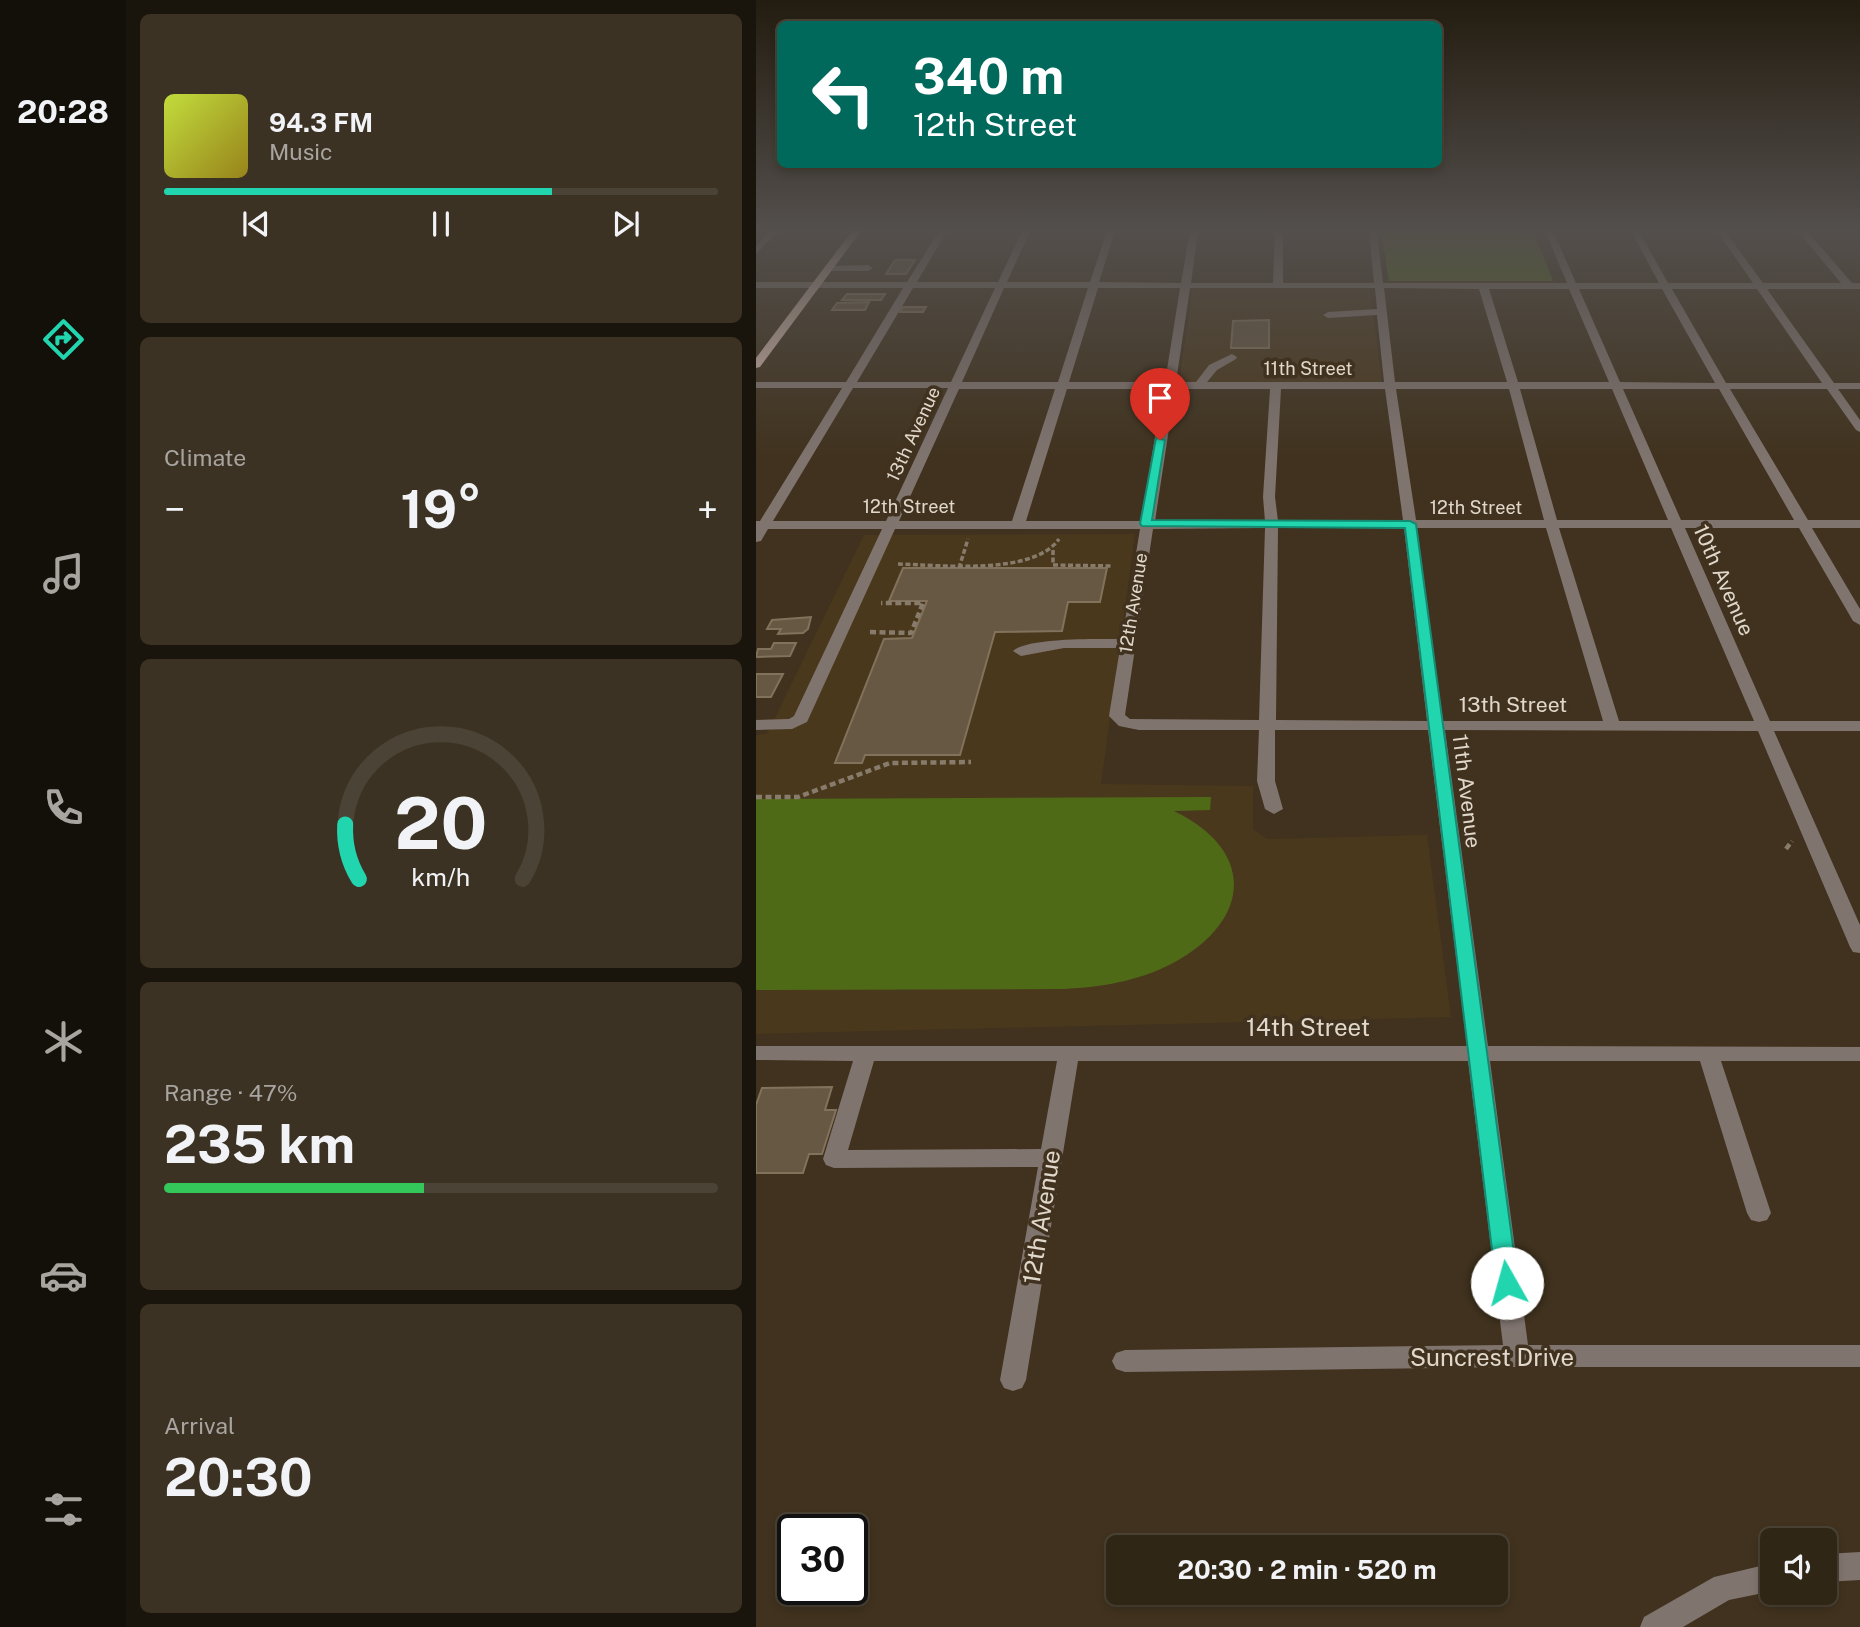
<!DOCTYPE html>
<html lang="en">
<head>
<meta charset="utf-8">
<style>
	:root { --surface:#302616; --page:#3c3223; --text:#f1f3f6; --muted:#a8a5a1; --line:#4b4335; --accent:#21d5af }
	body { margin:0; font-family:"Public Sans",sans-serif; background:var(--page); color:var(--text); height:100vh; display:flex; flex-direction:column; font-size:26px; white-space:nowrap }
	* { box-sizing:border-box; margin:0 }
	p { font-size:23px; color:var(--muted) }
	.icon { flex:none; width:38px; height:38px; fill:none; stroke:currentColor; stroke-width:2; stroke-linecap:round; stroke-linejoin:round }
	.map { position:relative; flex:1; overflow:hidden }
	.details { display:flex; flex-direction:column; gap:14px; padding:14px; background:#1a150c; width:630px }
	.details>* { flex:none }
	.hud { position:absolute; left:21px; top:21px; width:665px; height:147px; border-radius:10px; box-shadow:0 4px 10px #0003,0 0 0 2px var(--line); background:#00695c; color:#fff; overflow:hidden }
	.buttons { position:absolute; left:1004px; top:1528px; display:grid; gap:14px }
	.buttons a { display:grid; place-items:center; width:77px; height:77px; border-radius:10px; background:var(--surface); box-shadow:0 4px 10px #0003,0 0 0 2px var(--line); font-size:35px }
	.speed { position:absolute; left:21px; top:1514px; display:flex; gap:14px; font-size:35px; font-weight:700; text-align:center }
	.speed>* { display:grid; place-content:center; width:91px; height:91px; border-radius:50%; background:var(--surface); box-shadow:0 4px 10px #0003,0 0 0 2px var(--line); line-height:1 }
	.speed .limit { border:4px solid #111; border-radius:10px; background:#fff; color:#111 }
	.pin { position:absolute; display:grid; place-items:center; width:60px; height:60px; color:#fff; margin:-72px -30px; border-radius:50% 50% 50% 0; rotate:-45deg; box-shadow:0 0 7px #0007 }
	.pin .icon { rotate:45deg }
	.me { position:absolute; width:77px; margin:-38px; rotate:353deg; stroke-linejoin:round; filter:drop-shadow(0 0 5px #0008) }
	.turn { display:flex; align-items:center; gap:24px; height:147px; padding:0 21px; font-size:32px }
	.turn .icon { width:91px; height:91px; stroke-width:2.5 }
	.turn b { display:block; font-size:49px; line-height:60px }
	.big { font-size:52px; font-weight:700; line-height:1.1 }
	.details .tile { flex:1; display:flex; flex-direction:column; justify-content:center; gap:10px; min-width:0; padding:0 24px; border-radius:10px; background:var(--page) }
	.details .dial { align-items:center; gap:0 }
	.dial svg { height:182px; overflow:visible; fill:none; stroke:var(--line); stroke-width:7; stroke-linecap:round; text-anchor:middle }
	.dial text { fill:var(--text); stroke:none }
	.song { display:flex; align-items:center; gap:21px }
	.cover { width:84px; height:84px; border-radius:10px; background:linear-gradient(135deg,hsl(70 70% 55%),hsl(50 70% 35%)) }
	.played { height:7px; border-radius:4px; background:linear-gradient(90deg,var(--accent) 70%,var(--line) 70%) }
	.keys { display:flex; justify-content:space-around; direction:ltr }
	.heat { display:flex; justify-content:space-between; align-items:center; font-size:38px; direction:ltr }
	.charge { height:10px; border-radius:5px; background:linear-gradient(90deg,#34c759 47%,var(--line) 0) }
	.trip { position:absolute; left:350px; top:1535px; width:402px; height:70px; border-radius:10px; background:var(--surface); box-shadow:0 4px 10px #0003,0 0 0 2px var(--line); font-weight:700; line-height:70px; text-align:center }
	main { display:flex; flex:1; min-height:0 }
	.menu { display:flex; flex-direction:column; width:126px; justify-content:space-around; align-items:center; background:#130f09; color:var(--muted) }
	.menu .icon { width:49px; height:49px }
	.menu .current { color:var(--accent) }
	.menu b { font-size:32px; color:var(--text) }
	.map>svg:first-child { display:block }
	.built { fill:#4a381d }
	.green { fill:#4f6a17 }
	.building { fill:#675843; stroke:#82725c; stroke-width:2 }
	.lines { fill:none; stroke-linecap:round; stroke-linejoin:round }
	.path-far1 { stroke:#877c6b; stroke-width:3.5; stroke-dasharray:5 2.5; stroke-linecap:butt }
	.path { stroke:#877c6b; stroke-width:4.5; stroke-dasharray:6 3.5; stroke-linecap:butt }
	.minor { fill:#80746f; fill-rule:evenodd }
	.major { fill:#cbb2a8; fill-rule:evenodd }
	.route { fill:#21d5af; stroke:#158a72; stroke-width:2 }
	.labels { text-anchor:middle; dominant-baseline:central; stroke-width:7; stroke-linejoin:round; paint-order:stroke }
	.far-street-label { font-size:18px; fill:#e1d8cc; stroke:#40321e }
	.street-label { font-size:21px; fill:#e1d8cc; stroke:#40321e }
	.near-street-label { font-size:24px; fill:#e1d8cc; stroke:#40321e }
</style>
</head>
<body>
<main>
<nav class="menu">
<b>20:28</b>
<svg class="icon current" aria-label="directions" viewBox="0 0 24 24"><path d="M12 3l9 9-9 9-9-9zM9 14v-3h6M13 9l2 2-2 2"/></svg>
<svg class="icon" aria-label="music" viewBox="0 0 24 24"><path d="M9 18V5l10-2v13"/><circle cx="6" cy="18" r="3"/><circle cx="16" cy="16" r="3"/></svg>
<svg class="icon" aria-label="phone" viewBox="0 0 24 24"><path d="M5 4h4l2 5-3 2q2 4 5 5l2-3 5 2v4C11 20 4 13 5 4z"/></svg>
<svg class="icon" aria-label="climate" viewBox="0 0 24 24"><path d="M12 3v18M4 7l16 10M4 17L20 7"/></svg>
<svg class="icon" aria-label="car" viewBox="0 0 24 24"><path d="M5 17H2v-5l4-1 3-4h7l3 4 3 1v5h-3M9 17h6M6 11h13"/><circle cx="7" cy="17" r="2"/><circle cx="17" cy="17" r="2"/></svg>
<svg class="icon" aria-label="filters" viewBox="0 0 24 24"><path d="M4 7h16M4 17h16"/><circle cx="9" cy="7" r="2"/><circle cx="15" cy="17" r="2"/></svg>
</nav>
<section class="details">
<div class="tile">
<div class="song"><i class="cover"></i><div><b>94.3 FM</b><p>Music</p></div></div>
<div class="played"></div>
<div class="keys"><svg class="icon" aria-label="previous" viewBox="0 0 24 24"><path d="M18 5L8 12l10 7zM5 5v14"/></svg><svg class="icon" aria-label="pause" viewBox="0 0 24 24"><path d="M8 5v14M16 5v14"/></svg><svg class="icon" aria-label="next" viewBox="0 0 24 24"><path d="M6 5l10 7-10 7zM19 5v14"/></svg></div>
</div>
<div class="tile"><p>Climate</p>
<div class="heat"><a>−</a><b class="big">19°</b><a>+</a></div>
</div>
<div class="tile dial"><svg viewBox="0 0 100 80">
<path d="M14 69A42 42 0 1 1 86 69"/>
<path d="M14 69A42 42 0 0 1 8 45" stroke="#21d5af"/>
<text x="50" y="56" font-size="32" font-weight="700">20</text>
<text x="50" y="72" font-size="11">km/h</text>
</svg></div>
<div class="tile"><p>Range · 47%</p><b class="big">235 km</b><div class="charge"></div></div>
<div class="tile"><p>Arrival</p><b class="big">20:30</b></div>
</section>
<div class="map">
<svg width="1104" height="1627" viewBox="0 0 1104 1627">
	<rect width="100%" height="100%" fill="#40321e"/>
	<path class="built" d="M 437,288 L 614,288 L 626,382 L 423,382 Z
		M 379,534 L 345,784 L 497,786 L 497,829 L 511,839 L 671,835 L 695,1017 L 0,1034 L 0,735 L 11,734 L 108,535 Z"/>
	<path class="green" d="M 625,231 L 777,231 L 797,281 L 633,281 Z
		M 455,797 L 454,810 L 418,811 C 501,851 495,921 417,963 C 383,981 346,987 308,989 L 0,990 L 0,799 Z"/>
	<path class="building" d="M 139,260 L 159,260 L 150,274 L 130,274 Z
		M 91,294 L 129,294 L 125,300 L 86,300 Z
		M 113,302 L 109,310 L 76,310 L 81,303 Z
		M 147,307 L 170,307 L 167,312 L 144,312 Z
		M 513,320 L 513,348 L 475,348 L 477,321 Z
		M 147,568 L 351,568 L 344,602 L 312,602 L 306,631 L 239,632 L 204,755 L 109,755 L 106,763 L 79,763 L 128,639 L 156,638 L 171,601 L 133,601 Z
		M 55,617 L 52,629 L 47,633 L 22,634 L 25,629 L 11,629 L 16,620 Z
		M 18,643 L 40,643 L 34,656 L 0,657 L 2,649 L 15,649 Z
		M 0,674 L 27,674 L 15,697 L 0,697 Z
		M 76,1087 L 69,1110 L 80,1110 L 66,1154 L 53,1154 L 47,1173 L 0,1173 L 0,1105 L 6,1088 Z"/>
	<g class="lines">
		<path class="path-far1" d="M 297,550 L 297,565 L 357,566
			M 142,564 C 184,565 277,576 303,539
			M 203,568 L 212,539"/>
		<path class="path" d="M 114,632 L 155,633 L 167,603 L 125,603
			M 0,797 L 42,797 L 134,763 L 215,762
			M 1030,849 L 1036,841"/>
		<path class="minor" d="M 13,231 L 22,231 L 0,254 L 0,246 Z
			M 183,231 L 191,231 L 161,282 L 242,282 L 266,231 L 274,231 L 251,282 L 334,282 L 351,231 L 359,231 L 343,282 L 425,283 L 434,231 L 442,231 L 435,283 L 517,283 L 519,231 L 527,231 L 527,283 L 618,283 L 613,231 L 621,231 L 627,283 L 811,283 L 789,231 L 797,231 L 820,283 L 903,283 L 875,231 L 883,231 L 912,283 L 997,283 L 961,231 L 969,231 L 1007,283 L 1085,283 L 1042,231 L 1051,231 L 1096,283 L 1104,283 L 1104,289 L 1011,289 L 1078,383 L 1104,383 L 1104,389 L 1082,389 L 1104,420 L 1104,432 L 1100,430 L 1071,389 L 974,389 L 1052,520 L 1104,520 L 1104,528 L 1056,528 L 1104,609 L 1104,625 L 1097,621 L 1043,528 L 929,528 L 1014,721 L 1104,721 L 1104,731 L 1018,731 L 1104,925 L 1104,953 L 1097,952 L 1094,947 L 1002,731 L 689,730 L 732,1046 L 1104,1047 L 1104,1061 L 965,1061 L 1015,1213 L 1011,1220 L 1003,1222 L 995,1220 L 991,1213 L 944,1061 L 734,1061 L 772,1345 L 1104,1345 L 1104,1367 L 761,1367 L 369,1372 L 360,1369 L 356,1361 L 360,1353 L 369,1350 L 747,1345 L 712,1061 L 322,1061 L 270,1380 L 266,1388 L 257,1391 L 248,1388 L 244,1380 L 282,1167 L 78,1168 L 70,1165 L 67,1159 L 97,1061 L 0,1060 L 0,1046 L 711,1046 L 672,730 L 519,730 L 519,781 L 527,809 L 518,814 L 509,809 L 501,781 L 503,730 L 383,730 L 363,726 L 353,716 L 364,648 L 308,648 L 265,656 L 257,651 C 272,637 344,639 366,639 L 384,529 L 139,529 L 51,722 L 36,729 L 0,730 L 0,720 L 33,719 L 38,716 L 126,529 L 12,529 L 5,541 L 0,542 L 0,521 L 4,521 L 86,388 L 0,388 L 0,382 L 90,382 L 147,288 L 0,288 L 0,282 L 151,282 ZM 157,288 L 239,288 L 195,382 L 101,382 ZM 248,288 L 332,288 L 302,382 L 206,382 ZM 342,288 L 424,288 L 409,382 L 313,382 ZM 434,288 L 619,288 L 621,309 L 572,312 L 567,315 L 572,318 L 621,315 L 628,382 L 451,382 L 461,370 L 480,359 L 481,357 L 476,354 L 453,365 L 440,382 L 420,382 ZM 628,288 L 723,289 L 751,382 L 639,382 ZM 733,289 L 813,289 L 853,382 L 762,382 ZM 823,289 L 906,289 L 959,383 L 864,382 ZM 916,289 L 1001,289 L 1066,383 L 970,383 ZM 97,388 L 192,388 L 130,521 L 17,521 ZM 203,389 L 299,389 L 256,521 L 143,521 ZM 311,389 L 407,389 L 385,521 L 270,521 ZM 419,389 L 514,389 L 507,497 L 509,521 L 399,521 ZM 525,389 L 629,389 L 647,520 L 522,521 L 519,497 ZM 640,389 L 753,389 L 788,520 L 660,520 ZM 764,389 L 856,389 L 912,520 L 801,520 ZM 867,389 L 963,389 L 1038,520 L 925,520 ZM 509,528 L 503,720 L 374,719 L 369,715 L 397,529 ZM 522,528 L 648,528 L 671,721 L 520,720 ZM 661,528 L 790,528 L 847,721 L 687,721 ZM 803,528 L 915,528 L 998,721 L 863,721 ZM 118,1061 L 301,1061 L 285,1149 L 92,1150 Z
			M 73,266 L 112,265 L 117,268 L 112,271 L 70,271 L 68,269 Z
			M 1104,1552 L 1104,1580 L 1069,1582 L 1069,1554 Z
			M 1017,1563 L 1017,1591 L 973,1600 L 927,1627 L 884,1627 L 888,1617 L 958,1577 Z"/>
		<path class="major" d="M 96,231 L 105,231 L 4,367 L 0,368 L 0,358 Z"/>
	</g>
	<linearGradient id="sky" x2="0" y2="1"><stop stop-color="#231c10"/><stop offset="0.5" stop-color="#534f4c"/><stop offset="1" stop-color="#534f4c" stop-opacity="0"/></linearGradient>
	<rect width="1104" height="459" fill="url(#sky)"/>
	<path class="route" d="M 400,438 L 409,440 L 396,520 L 654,521 L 660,524 L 762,1283 L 759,1289 L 751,1292 L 743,1289 L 740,1283 L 649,528 L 386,526 L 384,524 Z"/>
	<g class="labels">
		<g class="far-street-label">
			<text x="552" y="368">11th Street</text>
			<text transform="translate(157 434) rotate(-65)">13th Avenue</text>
			<text x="153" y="506">12th Street</text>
			<text x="720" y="507">12th Street</text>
			<text transform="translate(377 603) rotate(-81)">12th Avenue</text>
		</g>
		<g class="street-label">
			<text transform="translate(968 580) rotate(66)">10th Avenue</text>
			<text x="757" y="704">13th Street</text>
			<text transform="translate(711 791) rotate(83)">11th Avenue</text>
		</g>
		<g class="near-street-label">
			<text x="552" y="1027">14th Street</text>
			<text transform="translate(285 1217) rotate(-81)">12th Avenue</text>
			<text x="736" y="1357">Suncrest Drive</text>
		</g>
	</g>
</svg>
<div class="buttons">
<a><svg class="icon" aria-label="sound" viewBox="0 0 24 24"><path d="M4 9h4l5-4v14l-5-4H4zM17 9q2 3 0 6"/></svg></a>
</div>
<div class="speed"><div class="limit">30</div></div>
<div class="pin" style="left:404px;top:440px;background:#d93025"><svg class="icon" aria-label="arrive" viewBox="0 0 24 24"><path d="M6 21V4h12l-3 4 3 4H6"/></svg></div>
<svg class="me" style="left:751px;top:1283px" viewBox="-20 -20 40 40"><circle r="19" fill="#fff"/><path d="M0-13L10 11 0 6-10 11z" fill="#21d5af"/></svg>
<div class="trip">20:30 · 2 min · 520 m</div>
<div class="hud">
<div class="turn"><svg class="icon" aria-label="left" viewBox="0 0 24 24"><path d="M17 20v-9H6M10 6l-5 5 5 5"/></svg><div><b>340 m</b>12th Street</div></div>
</div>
</div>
</main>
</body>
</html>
